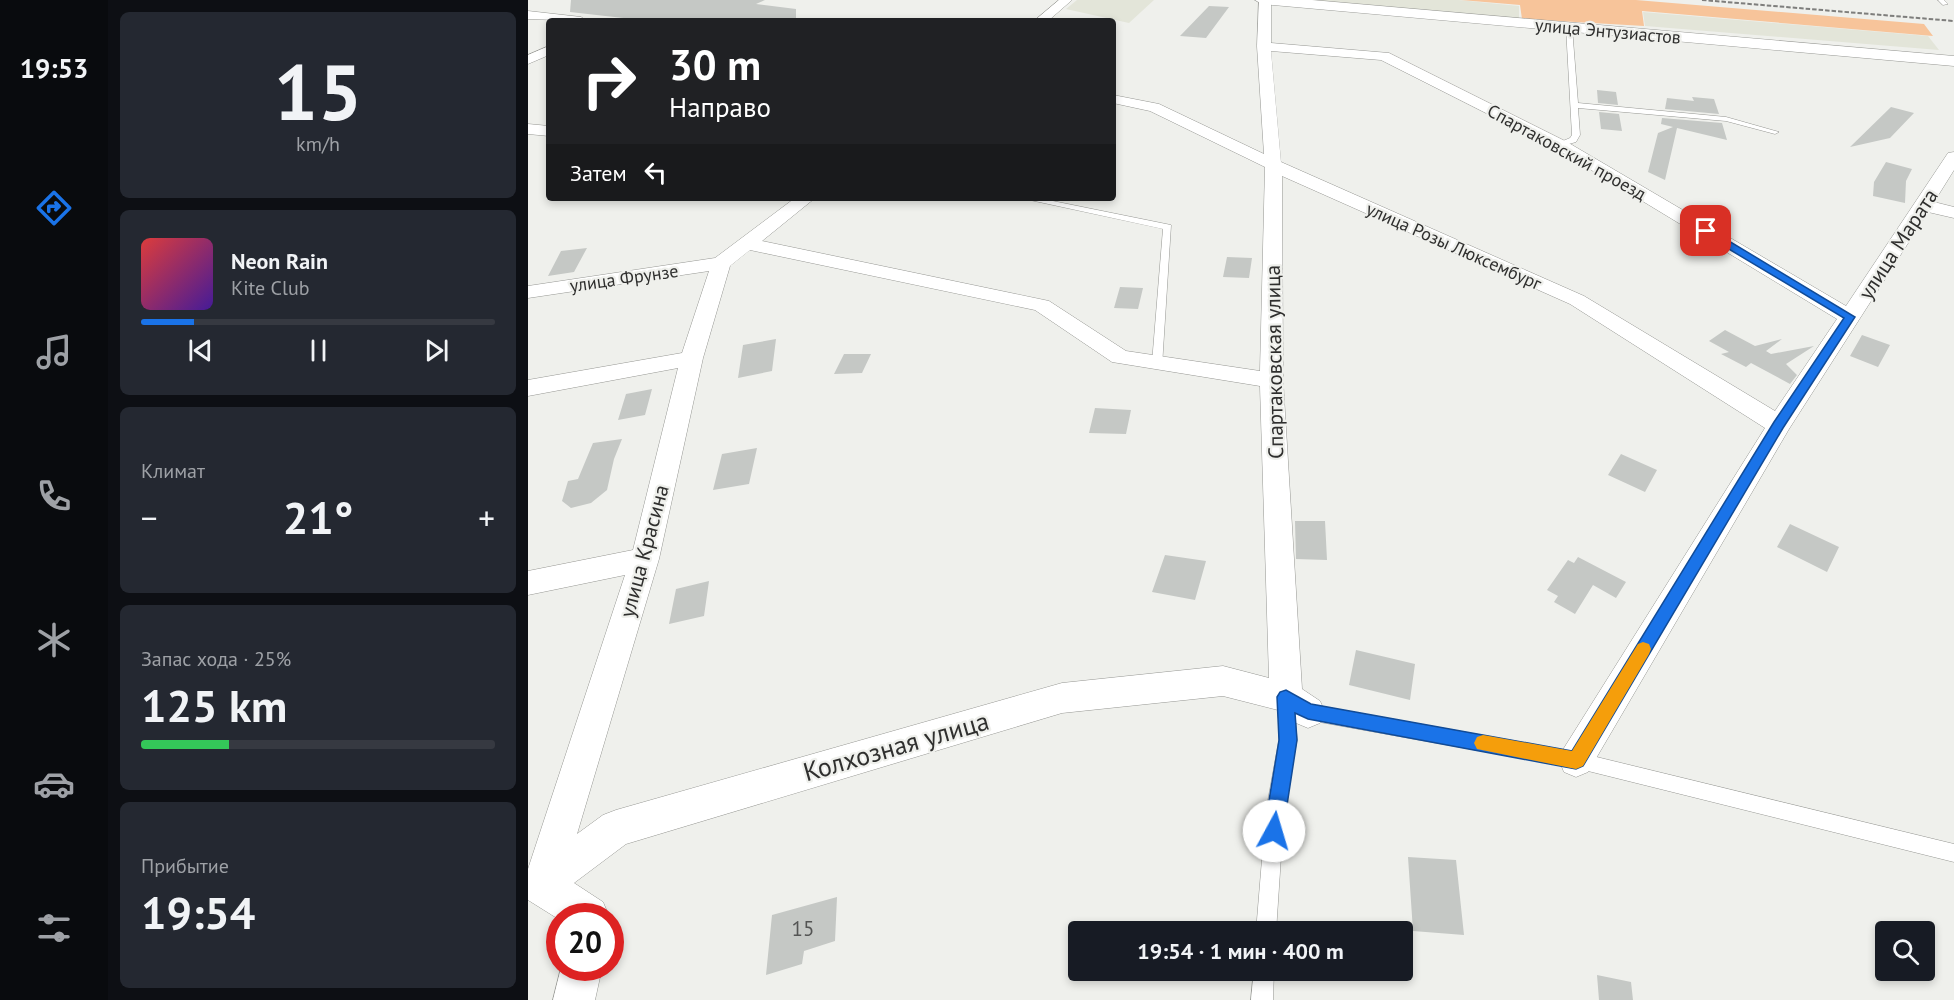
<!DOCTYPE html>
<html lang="ru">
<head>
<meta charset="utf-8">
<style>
	:root { --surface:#171b24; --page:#242831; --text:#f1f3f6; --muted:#9ea1a6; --line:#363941; --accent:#1a73e8 }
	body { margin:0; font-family:"PT Sans",sans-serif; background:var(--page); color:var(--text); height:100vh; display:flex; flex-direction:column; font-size:22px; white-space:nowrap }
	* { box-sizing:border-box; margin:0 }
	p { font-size:20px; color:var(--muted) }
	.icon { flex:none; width:33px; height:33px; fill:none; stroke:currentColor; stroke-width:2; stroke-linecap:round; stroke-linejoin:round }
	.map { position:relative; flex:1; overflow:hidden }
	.panel { display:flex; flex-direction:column; gap:12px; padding:12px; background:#0d0f14; width:420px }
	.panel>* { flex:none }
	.banner { position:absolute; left:18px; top:18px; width:570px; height:183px; border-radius:6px; box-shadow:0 3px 9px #0003; background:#202124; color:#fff; overflow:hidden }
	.controls { position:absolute; left:1347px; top:921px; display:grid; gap:12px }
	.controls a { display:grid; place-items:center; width:60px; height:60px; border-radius:6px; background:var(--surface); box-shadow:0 3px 9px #0003; font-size:30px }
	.speed { position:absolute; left:18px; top:903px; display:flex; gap:12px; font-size:30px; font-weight:700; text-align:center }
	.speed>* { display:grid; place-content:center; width:78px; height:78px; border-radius:50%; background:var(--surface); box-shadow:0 3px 9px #0003; line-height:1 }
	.speed .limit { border:9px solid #d22; background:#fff; color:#111 }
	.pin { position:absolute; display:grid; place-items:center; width:51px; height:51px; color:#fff; margin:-26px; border-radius:12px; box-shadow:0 3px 9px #0006 }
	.me { position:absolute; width:66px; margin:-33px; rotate:6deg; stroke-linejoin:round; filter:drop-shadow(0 0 4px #0008) }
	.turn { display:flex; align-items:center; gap:21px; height:126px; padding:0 24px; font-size:27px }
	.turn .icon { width:78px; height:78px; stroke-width:2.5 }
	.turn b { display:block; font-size:42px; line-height:51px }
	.then { display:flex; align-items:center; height:57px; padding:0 24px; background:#0003; gap:12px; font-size:22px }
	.big { font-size:45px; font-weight:700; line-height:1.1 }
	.panel .tile { flex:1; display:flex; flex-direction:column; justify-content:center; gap:9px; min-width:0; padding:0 21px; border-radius:9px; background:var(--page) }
	.panel .dial { align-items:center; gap:0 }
	.dial b { font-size:78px; line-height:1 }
	.song { display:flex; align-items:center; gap:18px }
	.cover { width:72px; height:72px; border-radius:9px; background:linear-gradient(135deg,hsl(0 70% 55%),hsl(260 70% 35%)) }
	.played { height:6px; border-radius:3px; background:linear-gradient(90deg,var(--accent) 15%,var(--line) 15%) }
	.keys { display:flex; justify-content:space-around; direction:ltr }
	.heat { display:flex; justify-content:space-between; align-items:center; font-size:33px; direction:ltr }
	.charge { height:9px; border-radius:4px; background:linear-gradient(90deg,#34c759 25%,var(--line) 0) }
	.trip { position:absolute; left:540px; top:921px; width:345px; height:60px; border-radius:6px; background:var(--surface); box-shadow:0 3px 9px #0003; font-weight:700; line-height:60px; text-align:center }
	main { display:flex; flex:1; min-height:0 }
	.tab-bar { display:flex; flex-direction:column; width:108px; justify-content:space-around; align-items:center; background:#090b0e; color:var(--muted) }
	.tab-bar .icon { width:42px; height:42px }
	.tab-bar .on { color:var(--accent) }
	.tab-bar b { font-size:27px; color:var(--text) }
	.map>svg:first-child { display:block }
	.built { fill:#e3e5d9 }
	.green { fill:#f7c49a }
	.building { fill:#c5c8c5 }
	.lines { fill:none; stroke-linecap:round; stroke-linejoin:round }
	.lane-casing { stroke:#969793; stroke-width:1 }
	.street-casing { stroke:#969793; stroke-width:1 }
	.secondary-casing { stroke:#969793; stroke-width:1 }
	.lane { fill:#fff; fill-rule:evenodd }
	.street { fill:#fff; fill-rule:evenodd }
	.secondary { fill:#fff; fill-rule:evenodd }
	.rail { stroke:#7e7e7c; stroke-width:2; stroke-dasharray:4.5 2; stroke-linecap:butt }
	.route { fill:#1a73e8; stroke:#114b97; stroke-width:1.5 }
	.slow { fill:#f59e0b }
	.labels { text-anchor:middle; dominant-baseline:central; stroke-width:4.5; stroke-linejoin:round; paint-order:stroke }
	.far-street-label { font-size:18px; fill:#2f2f2e; stroke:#eff0ec }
	.street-label { font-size:21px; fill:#2f2f2e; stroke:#eff0ec }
	.near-number-label { font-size:21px; fill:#545554 }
	.near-street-label { font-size:26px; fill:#2f2f2e; stroke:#eff0ec }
</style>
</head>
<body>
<main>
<nav class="tab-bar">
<b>19:53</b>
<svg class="icon on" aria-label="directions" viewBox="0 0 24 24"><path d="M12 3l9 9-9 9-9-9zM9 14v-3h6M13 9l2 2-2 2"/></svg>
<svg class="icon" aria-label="music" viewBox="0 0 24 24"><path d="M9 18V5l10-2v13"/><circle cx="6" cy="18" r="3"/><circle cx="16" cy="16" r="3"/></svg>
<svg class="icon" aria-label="phone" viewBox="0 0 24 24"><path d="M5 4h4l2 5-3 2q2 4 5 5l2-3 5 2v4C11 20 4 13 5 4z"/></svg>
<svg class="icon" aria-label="climate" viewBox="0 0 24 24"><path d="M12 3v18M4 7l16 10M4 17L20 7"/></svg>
<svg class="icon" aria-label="car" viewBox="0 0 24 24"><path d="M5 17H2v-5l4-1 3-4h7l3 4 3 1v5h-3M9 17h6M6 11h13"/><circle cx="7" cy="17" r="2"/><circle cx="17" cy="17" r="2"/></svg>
<svg class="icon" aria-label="filters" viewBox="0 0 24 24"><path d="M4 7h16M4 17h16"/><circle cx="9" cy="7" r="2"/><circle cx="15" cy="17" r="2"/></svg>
</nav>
<section class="panel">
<div class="tile dial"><b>15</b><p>km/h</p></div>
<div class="tile">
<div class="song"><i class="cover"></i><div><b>Neon Rain</b><p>Kite Club</p></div></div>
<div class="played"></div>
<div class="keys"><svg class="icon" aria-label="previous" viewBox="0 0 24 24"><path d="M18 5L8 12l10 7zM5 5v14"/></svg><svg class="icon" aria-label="pause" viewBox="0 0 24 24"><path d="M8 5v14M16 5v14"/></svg><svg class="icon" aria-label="next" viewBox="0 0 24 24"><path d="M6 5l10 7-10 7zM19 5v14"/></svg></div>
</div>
<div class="tile"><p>Климат</p>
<div class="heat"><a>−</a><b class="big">21°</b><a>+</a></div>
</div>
<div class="tile"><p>Запас хода · 25%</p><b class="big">125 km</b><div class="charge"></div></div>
<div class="tile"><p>Прибытие</p><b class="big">19:54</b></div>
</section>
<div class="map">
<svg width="1426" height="1000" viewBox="0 0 1426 1000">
	<rect width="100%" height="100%" fill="#eff0ec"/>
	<path class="built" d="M 549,0 L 626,0 L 601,23 L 538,9 Z
		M 771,0 L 931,0 L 991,6 L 991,19 Z
		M 1115,12 L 1400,36 L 1411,50 L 1117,26 Z"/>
	<path class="green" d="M 933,0 L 1108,0 L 1396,24 L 1405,36 L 1114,11 L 1116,26 L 994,19 L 992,5 Z"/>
	<path class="building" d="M 43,0 L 237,0 L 228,4 L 268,9 L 268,21 L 122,21 L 42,12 Z
		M 681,6 L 701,7 L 678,38 L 652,36 Z
		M 1069,90 L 1088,92 L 1090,105 L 1070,103 Z
		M 1164,97 L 1186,99 L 1191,114 L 1137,109 L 1139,98 L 1166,101 Z
		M 1363,107 L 1386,113 L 1362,138 L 1322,147 Z
		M 1071,112 L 1091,114 L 1094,131 L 1073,129 Z
		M 1134,118 L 1194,123 L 1199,140 L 1149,128 L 1137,180 L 1120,172 L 1130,133 L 1145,127 L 1133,124 Z
		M 1358,162 L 1384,169 L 1378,181 L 1377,203 L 1345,196 L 1346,182 Z
		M 59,248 L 46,272 L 20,276 L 33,251 Z
		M 699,257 L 724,258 L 721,278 L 695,277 Z
		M 592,287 L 615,288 L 610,309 L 586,308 Z
		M 1197,330 L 1227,346 L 1254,339 L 1238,351 L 1243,354 L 1286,346 L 1258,364 L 1269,375 L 1262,384 L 1223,363 L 1218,367 L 1193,354 L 1201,352 L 1181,341 Z
		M 1334,335 L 1362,345 L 1350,367 L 1322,356 Z
		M 248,339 L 244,371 L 210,378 L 215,345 Z
		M 316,354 L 343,354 L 334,373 L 306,374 Z
		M 124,389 L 117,415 L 90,420 L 98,394 Z
		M 567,408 L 603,410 L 598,434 L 561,433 Z
		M 94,439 L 86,459 L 79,490 L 63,503 L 43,508 L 34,501 L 40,481 L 50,479 L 65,443 Z
		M 229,448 L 221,484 L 185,490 L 194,454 Z
		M 1093,454 L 1129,470 L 1117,492 L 1080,475 Z
		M 767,521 L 797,521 L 799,560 L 768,559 Z
		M 1262,524 L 1311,547 L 1299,572 L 1249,547 Z
		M 637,555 L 678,561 L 667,600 L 624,592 Z
		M 1050,557 L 1098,582 L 1088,598 L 1065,585 L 1047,614 L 1026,602 L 1030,596 L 1019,590 L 1040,560 L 1046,563 Z
		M 181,581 L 176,616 L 141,624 L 148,589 Z
		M 828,650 L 887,664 L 882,700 L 821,685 Z
		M 880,857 L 928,860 L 936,935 L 885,931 Z
		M 309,897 L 307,941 L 276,951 L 274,964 L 238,975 L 244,915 Z
		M 1069,975 L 1103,982 L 1105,1000 L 1071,1000 Z"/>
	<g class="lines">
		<defs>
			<path id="lane" d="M 1410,0 L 1416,0 L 1420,4 L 1415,5 Z
				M 1041,25 L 1044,27 L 1050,103 L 1198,117 L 1251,132 L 1247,134 L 1198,121 L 1050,108 L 1052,135 L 1048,142 L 1030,147 L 1030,143 L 1042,138 L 1044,135 L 1038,27 Z
				M 493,198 L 510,198 L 643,225 L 634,366 L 626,366 L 624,363 L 635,229 Z
				M 758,691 L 764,694 L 766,699 L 769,740 L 756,811 L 748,932 L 728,932 L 738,811 L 751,740 L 750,699 L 752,694 Z
				M 780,704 L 1048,752 L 1426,844 L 1426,862 L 1048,768 L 780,720 L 774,718 L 772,712 L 774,706 Z
				M 726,970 L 746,970 L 745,1000 L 723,1000 Z"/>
			<path id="street" d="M 531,0 L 544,0 L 520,21 L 506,21 Z
				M 731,0 L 743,0 L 743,43 L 861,53 L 1039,142 L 1318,306 L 1420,153 L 1426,152 L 1426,170 L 1406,202 L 1426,207 L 1426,218 L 1400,212 L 1261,429 L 1060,772 L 1048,777 L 1036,772 L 1031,760 L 1036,748 L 1237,428 L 1042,304 L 754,176 L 755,380 L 774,689 L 792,701 L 797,712 L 792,723 L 780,728 L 768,723 L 750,710 L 695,696 L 534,713 L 98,844 L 46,883 L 75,902 L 81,916 L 32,916 L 32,920 L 0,900 L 0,869 L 97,575 L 0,595 L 0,571 L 105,550 L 150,368 L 0,396 L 0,380 L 154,353 L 181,271 L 0,298 L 0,286 L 187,258 L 267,198 L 287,198 L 234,241 L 521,301 L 598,351 L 732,371 L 737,167 L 622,111 L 585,103 L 585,95 L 631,104 L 736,154 L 729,46 ZM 743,51 L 853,60 L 1027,148 L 1309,319 L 1247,411 L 1056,296 L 753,162 ZM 222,250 L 507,310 L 584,362 L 732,386 L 741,678 L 695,666 L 534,683 L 88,810 L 75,815 L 49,834 L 131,559 L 175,358 L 202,266 Z
				M 0,11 L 53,17 L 59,21 L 0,19 Z
				M 21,46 L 21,55 L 0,64 L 0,55 Z
				M 0,124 L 21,126 L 21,136 L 0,134 Z
				M 33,968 L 74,968 L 67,1000 L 25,1000 Z"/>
			<path id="secondary" d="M 727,0 L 784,0 L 1426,56 L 1426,66 L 734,4 Z"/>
		</defs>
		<use href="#lane" class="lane-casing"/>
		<use href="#street" class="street-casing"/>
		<use href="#secondary" class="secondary-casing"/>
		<use href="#lane" class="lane"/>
		<use href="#street" class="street"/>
		<use href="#secondary" class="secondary"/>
		<path class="rail" d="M 1174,0 L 1426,21"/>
	</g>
	<path class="route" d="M 1174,229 L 1181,229 L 1327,317 L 1255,428 L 1055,766 L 1048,769 L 780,719 L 767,713 L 769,740 L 755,831 L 752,838 L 746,841 L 739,838 L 736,831 L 751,740 L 749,697 L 752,692 L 758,690 L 783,704 L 1044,751 L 1246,422 L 1316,318 L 1174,233 Z"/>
	<path class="slow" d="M 1115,642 L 1121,644 L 1123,649 L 1121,654 L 1055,766 L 1048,769 L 949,749 L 946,743 L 949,737 L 955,735 L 1044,751 L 1110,644 Z"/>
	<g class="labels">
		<g class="far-street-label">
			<text transform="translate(1080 31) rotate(5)">улица Энтузиастов</text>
			<text transform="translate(1039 152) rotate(29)">Спартаковский проезд</text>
			<text transform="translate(926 246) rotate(24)">улица Розы Люксембург</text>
			<text transform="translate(96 278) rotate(-8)">улица Фрунзе</text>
		</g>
		<g class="street-label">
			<text transform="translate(1370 244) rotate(-57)">улица Марата</text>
			<text transform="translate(746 362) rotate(-91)">Спартаковская улица</text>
			<text transform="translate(116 551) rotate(-75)">улица Красина</text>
		</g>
		<g class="near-number-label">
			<text x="275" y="928">15</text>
		</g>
		<g class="near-street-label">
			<text transform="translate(368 746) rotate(-16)">Колхозная улица</text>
		</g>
	</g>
</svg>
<div class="controls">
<a><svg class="icon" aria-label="search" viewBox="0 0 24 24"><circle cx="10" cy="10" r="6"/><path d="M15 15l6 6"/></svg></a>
</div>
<div class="speed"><div class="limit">20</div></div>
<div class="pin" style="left:1178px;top:231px;background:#d93025"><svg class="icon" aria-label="arrive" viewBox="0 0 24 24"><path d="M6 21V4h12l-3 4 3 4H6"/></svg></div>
<svg class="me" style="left:746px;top:831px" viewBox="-20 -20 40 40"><circle r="19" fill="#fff"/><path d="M0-13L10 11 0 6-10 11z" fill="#1a73e8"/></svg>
<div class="trip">19:54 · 1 мин · 400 m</div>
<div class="banner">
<div class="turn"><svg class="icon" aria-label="right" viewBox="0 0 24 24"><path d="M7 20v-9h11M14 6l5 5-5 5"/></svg><div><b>30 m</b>Направо</div></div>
<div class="then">Затем<svg class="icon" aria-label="left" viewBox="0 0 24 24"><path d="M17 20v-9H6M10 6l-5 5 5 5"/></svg></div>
</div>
</div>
</main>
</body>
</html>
